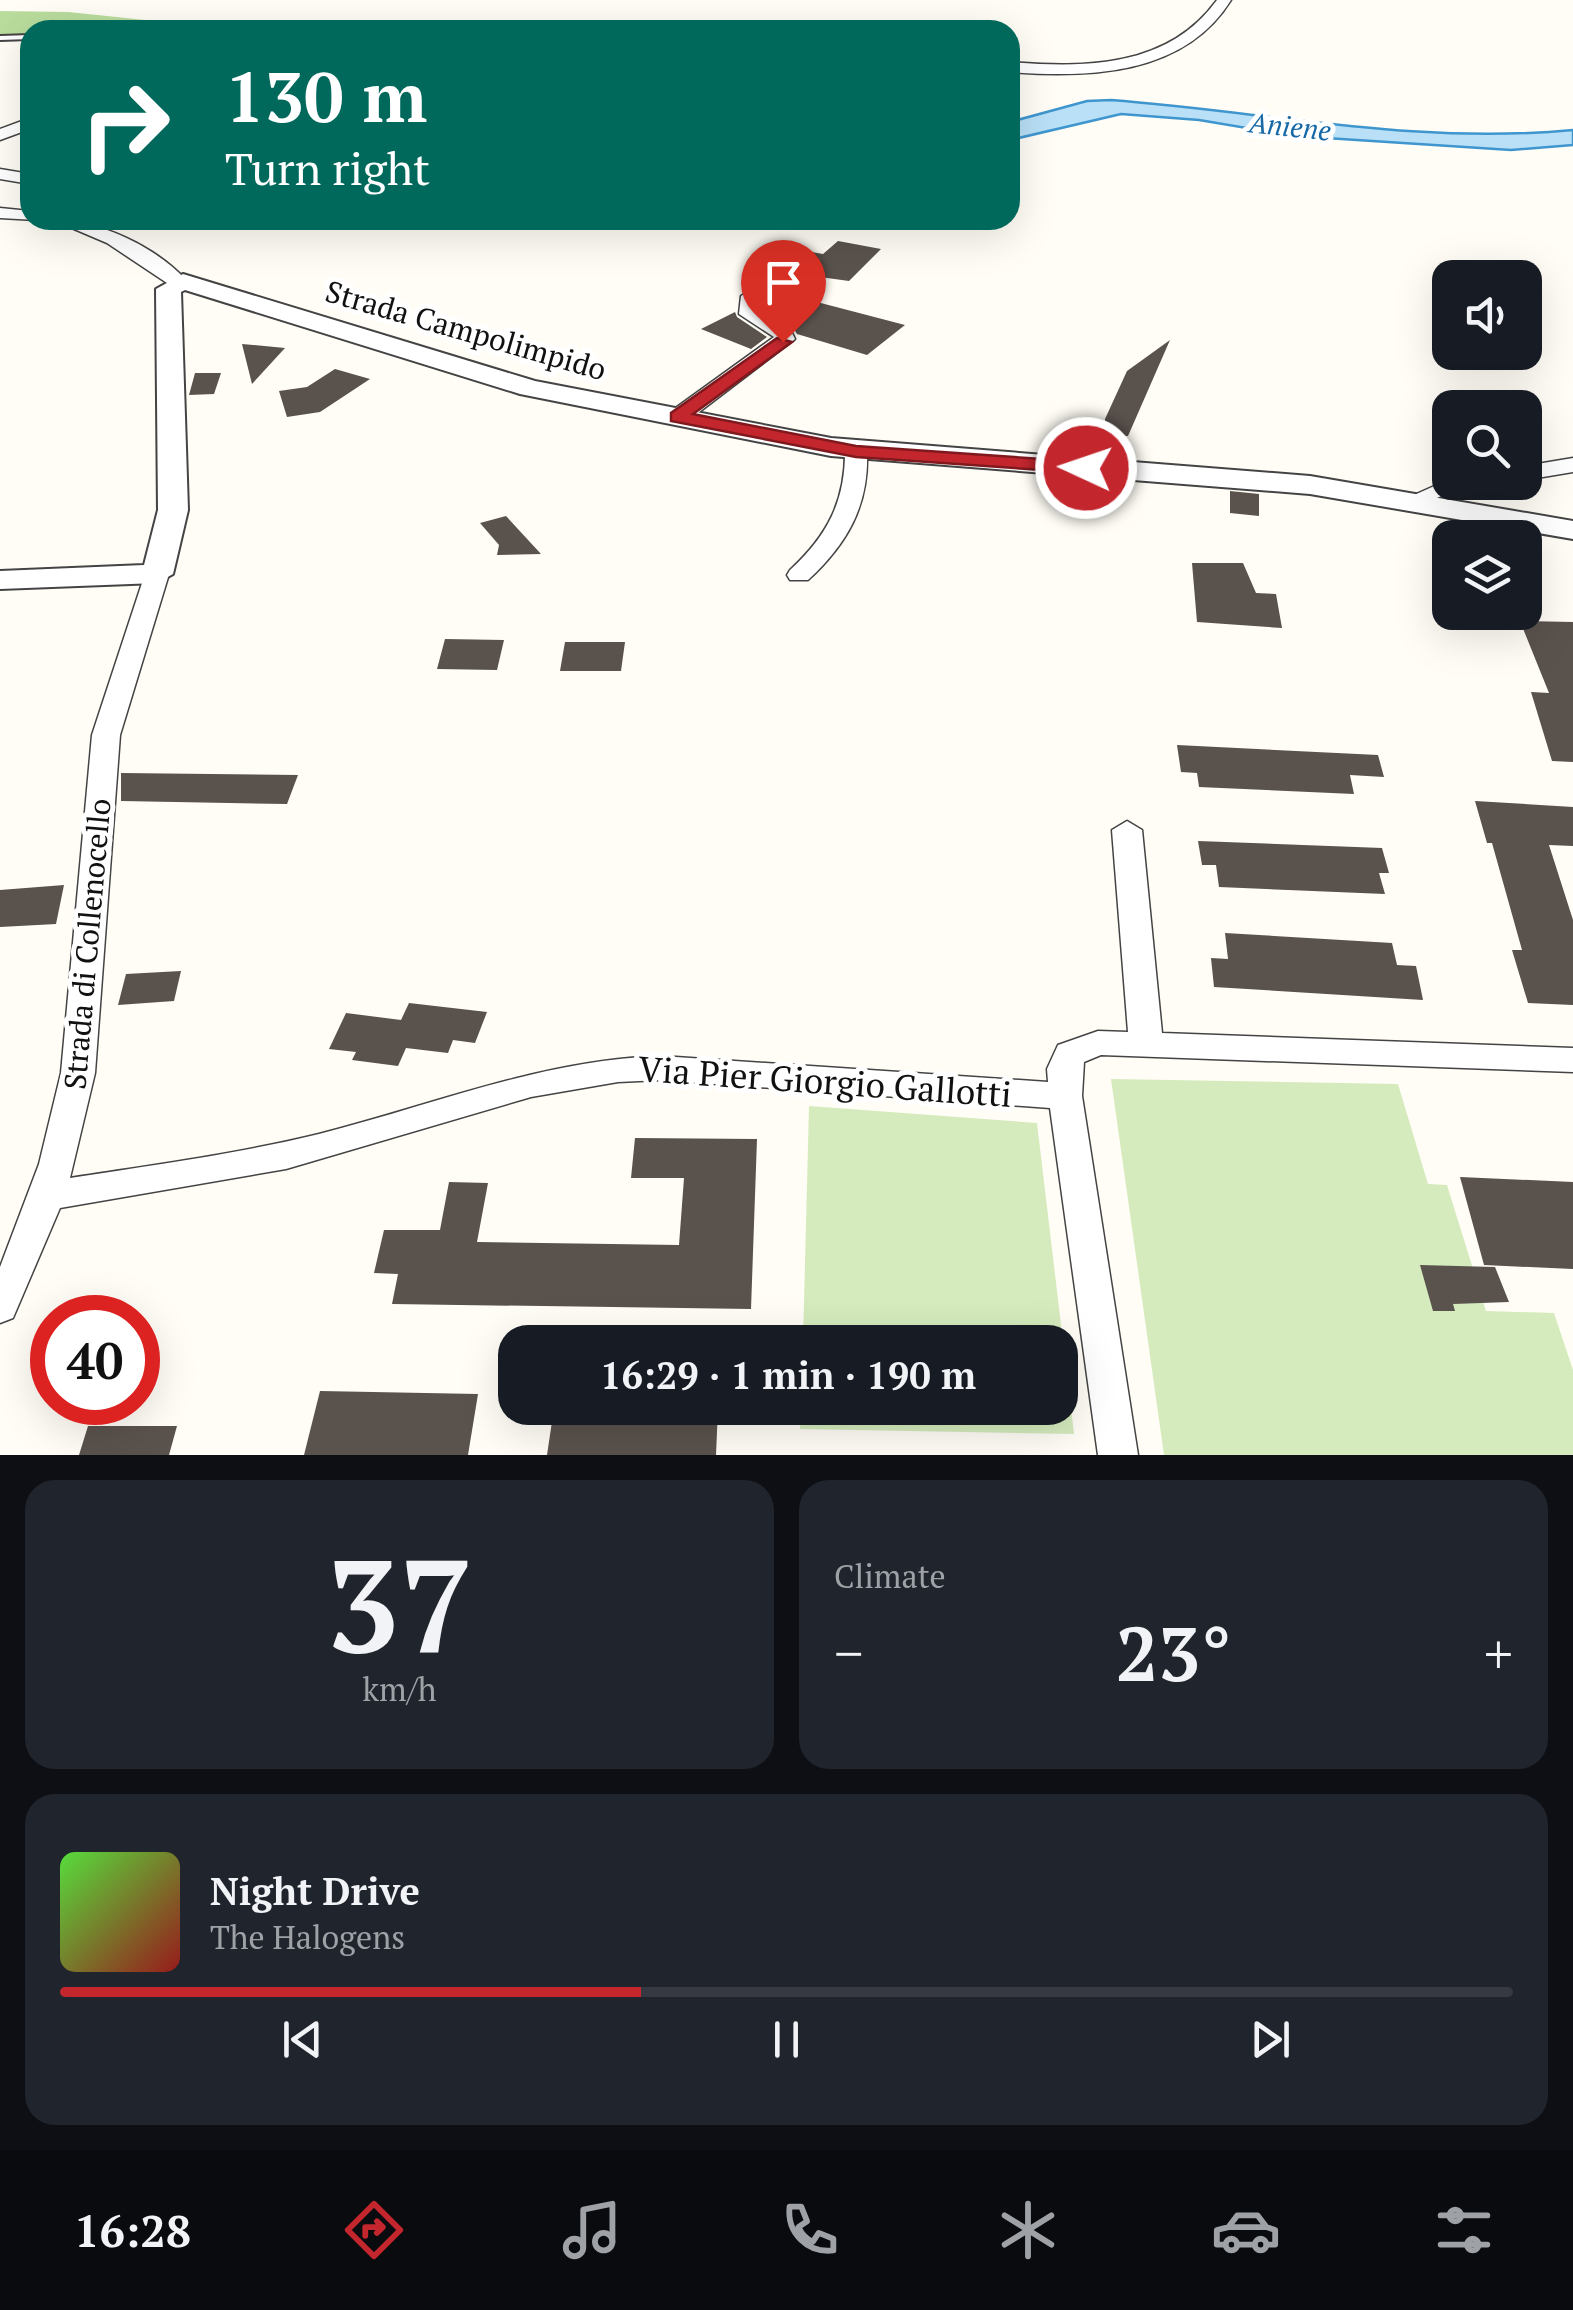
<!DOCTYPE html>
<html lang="en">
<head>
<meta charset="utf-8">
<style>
	:root { --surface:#171b24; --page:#20242c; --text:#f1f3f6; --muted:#9ea1a6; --line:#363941; --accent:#c4262e }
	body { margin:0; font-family:"PT Serif",serif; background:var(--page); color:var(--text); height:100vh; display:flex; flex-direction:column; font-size:38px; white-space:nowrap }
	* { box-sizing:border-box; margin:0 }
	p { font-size:32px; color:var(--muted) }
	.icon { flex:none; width:55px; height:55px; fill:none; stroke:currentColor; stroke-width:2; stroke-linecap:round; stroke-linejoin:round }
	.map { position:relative; height:1455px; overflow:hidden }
	.details { display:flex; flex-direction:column; gap:25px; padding:25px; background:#0d0f14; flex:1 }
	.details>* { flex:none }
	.hud { position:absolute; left:20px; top:20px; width:1000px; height:210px; border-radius:30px; box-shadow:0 10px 40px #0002; background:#00695c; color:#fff; overflow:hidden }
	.controls { position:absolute; left:1432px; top:260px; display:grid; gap:20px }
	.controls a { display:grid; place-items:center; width:110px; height:110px; border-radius:20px; background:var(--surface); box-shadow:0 10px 40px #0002; font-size:50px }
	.speed { position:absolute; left:30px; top:1295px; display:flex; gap:20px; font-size:50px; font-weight:700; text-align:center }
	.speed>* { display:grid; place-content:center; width:130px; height:130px; border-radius:50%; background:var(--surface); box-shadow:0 10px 40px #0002; line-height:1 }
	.speed .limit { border:15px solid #d22; background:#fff; color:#111 }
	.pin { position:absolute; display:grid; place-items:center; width:85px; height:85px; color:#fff; margin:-102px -42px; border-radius:50% 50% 50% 0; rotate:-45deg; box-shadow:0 0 10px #0007 }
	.pin .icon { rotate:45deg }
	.me { position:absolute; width:110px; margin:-55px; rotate:273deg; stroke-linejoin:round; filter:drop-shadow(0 0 8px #0008) }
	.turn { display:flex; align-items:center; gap:35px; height:210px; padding:0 40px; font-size:45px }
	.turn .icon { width:130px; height:130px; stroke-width:2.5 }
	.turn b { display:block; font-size:70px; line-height:85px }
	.big { font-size:75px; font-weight:600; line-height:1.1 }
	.details .widget { flex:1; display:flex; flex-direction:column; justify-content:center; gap:15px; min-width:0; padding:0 35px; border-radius:30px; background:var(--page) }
	.details .dial { align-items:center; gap:0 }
	.dial b { font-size:130px; line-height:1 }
	.song { display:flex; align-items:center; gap:30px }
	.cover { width:120px; height:120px; border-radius:15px; background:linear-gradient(135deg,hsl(110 70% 55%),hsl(0 70% 35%)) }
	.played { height:10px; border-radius:5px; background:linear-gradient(90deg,var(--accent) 40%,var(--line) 40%) }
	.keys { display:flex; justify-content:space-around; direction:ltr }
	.heat { display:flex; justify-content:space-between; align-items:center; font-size:55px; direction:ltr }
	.details .tiles { flex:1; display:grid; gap:25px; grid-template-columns:1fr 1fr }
	.widget:last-child { grid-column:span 2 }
	.trip { position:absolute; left:498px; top:1325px; width:580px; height:100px; border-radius:30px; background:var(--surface); box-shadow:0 10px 40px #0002; font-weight:600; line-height:100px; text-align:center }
	.dock { display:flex; height:160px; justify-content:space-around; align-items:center; background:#090b0e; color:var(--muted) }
	.dock .icon { width:70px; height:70px }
	.dock .on { color:var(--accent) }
	.dock b { font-size:45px; color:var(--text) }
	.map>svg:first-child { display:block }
	.green { fill:#d5ebbd }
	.forest { fill:#b9dc9c }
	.water { fill:#b9e0f7; stroke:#3f96cf; stroke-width:2.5 }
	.building { fill:#5a524d }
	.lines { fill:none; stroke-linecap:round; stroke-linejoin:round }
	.service-casing { stroke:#444; stroke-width:4 }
	.minor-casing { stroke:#444; stroke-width:3 }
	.tertiary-casing { stroke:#444; stroke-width:4 }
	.service { fill:#fff; fill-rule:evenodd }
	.minor { fill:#fff; fill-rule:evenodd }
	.tertiary { fill:#fff; fill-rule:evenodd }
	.route { fill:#c4262e; stroke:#7f191e; stroke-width:2.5 }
	.labels { text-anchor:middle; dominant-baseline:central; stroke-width:10; stroke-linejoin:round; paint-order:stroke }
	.far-water-label { font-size:28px; font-style:italic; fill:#1768a6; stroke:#fff }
	.street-label { font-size:30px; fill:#111; stroke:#fff }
	.near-street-label { font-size:35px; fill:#111; stroke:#fff }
</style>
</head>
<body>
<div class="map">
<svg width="1573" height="1455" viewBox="0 0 1573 1455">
	<rect width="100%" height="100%" fill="#fffdf5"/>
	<path class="green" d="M 1111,1079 L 1398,1084 L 1428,1184 L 1447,1185 L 1486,1311 L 1554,1313 L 1573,1370 L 1573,1455 L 1164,1455 Z
		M 809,1106 L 1037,1123 L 1074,1434 L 800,1429 L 801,1408 L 1060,1408 L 1060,1342 L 803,1342 Z"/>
	<path class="forest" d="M 0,11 L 68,12 L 242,30 L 30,30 L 30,35 L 0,35 Z"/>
	<path class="water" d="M 1111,100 C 1270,112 1412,145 1573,130 L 1573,145 L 1511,150 L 1295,136 L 1199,120 L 1121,114 L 1010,140 L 1010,122 L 1087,101 Z"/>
	<path class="building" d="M 838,241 L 881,249 L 849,281 L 798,274 L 794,296 L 905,325 L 867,355 L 797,334 L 791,324 L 763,309 L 763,293 L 792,274 L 782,273 L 806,251 L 823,254 Z
		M 735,312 L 737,317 L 767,337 L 751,349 L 701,329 Z
		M 1170,340 L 1128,436 L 1106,435 L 1105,419 L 1127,371 Z
		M 242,344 L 285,348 L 252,384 Z
		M 335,369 L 370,379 L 320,412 L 287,417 L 279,391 L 307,387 Z
		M 195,373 L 221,373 L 214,394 L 189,395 Z
		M 1230,491 L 1259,494 L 1259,516 L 1230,513 Z
		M 506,516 L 541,554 L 497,555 L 499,545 L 480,523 Z
		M 1192,563 L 1243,563 L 1256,593 L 1276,594 L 1282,628 L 1197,622 Z
		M 1520,621 L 1573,622 L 1573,762 L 1552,761 L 1531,692 L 1549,693 Z
		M 445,639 L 504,640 L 497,670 L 437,669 Z
		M 565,642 L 625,642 L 621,671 L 560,671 Z
		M 1177,745 L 1378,755 L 1384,777 L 1350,775 L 1354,794 L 1199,787 L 1197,773 L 1181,772 Z
		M 121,773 L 298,775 L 287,804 L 121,801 Z
		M 1475,801 L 1573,807 L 1573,846 L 1549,845 L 1573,920 L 1573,1005 L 1528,1003 L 1512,950 L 1522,950 L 1492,843 L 1487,843 Z
		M 1198,841 L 1382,848 L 1389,873 L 1379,873 L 1385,894 L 1219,887 L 1216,865 L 1202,865 Z
		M 64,885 L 56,924 L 0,927 L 0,890 Z
		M 1225,933 L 1392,943 L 1397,965 L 1416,966 L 1423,1000 L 1214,987 L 1211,958 L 1228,959 Z
		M 181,971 L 174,1001 L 118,1005 L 126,974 Z
		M 409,1003 L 487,1012 L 475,1043 L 453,1040 L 448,1053 L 406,1048 L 398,1066 L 352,1060 L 356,1052 L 329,1049 L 346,1013 L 401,1020 Z
		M 635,1138 L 757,1139 L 751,1309 L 392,1304 L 398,1274 L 374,1273 L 384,1230 L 440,1230 L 449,1182 L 488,1183 L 477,1242 L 679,1245 L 684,1178 L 631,1178 Z
		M 1460,1177 L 1573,1182 L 1573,1269 L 1484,1265 Z
		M 1420,1265 L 1495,1267 L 1509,1302 L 1453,1304 L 1455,1311 L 1433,1311 Z
		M 320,1391 L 478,1394 L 468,1455 L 304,1455 Z
		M 554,1408 L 718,1408 L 716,1455 L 547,1455 Z
		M 88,1426 L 177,1426 L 169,1455 L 79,1455 Z"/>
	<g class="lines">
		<defs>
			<path id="service" d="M 30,35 L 30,39 L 0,40 L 0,36 Z"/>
			<path id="minor" d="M 1217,0 L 1231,0 C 1184,76 1088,78 1010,72 L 1010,62 C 1085,68 1168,68 1217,0 Z
				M 30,118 L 30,129 L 0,140 L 0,129 Z
				M 0,169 L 30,174 L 30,184 L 0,179 Z
				M 0,208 L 30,211 L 30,220 L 36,220 L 0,218 Z
				M 53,220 C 99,220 155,246 187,281 L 170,285 L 107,243 Z
				M 751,290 L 761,296 L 759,311 L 789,327 L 795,339 L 686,422 L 670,422 L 670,412 L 774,337 L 739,314 L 741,296 Z
				M 856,445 L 867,452 C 869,506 847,544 808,580 L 790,580 L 787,575 L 790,570 C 827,536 845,502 845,452 Z
				M 1573,458 L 1573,472 L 1525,480 L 1525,466 Z
				M 1450,479 L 1475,482 L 1415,507 L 1403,500 Z
				M 157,567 L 169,574 L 120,735 L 95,1073 L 70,1178 C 153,1165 237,1154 319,1134 C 434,1105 541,1060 661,1056 L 1048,1082 L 1047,1069 L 1058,1045 L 1098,1031 L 1128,1032 L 1112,830 L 1127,821 L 1142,830 L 1162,1033 L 1573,1048 L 1573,1072 L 1101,1055 L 1084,1062 L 1082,1096 L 1138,1455 L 1098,1455 L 1050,1108 L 661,1080 L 618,1082 L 531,1097 L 286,1169 L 60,1208 L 13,1318 L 0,1323 L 0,1267 L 39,1164 L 61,1073 L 92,735 L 145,574 Z"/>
			<path id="tertiary" d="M 183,274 L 535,381 L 831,438 L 1310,476 L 1573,521 L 1573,539 L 1310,494 L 831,456 L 520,394 L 185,290 L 181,292 L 188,510 L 173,574 L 157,583 L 0,589 L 0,571 L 144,565 L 158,510 L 156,289 Z"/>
		</defs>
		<use href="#service" class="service-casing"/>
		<use href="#minor" class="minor-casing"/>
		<use href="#tertiary" class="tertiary-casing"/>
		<use href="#service" class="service"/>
		<use href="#minor" class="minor"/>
		<use href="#tertiary" class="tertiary"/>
	</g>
	<path class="route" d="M 777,338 L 792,342 L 693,414 L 856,446 L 1086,462 L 1095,468 L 1086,473 L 856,457 L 671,421 L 671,413 Z"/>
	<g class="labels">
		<g class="far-water-label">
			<text transform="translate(1290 126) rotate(6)">Aniene</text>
		</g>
		<g class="street-label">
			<text transform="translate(466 330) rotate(16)">Strada Campolimpido</text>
			<text transform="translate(87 944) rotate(-85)">Strada di Collenocello</text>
		</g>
		<g class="near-street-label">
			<text transform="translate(825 1081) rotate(4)">Via Pier Giorgio Gallotti</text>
		</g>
	</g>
</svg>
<div class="controls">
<a><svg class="icon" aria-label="sound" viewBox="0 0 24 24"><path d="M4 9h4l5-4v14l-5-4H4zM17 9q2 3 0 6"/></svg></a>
<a><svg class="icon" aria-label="search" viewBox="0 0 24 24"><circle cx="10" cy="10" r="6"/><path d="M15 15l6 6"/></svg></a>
<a><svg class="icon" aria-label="layers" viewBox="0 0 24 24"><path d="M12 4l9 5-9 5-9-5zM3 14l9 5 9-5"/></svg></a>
</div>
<div class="speed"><div class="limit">40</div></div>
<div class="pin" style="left:783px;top:342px;background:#d93025"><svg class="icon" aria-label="arrive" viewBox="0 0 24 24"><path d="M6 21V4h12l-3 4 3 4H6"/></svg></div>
<svg class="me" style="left:1086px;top:468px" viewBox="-20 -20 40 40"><circle r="17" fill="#c4262e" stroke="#fff" stroke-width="3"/><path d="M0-11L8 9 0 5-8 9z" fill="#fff"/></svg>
<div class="trip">16:29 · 1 min · 190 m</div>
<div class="hud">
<div class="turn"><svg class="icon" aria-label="right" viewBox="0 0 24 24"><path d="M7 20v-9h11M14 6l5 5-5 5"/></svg><div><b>130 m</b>Turn right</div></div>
</div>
</div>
<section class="details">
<div class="tiles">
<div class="widget dial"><b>37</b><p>km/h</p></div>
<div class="widget"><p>Climate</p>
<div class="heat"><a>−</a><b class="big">23°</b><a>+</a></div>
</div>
<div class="widget">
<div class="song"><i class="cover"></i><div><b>Night Drive</b><p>The Halogens</p></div></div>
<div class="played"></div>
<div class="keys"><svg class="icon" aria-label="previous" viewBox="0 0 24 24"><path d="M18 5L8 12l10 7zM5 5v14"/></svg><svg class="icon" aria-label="pause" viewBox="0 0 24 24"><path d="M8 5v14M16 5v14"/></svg><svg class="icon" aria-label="next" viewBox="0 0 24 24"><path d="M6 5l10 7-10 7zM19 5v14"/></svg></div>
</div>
</div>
</section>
<nav class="dock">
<b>16:28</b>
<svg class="icon on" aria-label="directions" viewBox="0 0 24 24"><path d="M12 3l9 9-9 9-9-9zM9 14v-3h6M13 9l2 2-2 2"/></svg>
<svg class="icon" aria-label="music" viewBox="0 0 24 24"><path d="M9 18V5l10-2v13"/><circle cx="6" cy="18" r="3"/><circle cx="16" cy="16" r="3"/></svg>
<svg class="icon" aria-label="phone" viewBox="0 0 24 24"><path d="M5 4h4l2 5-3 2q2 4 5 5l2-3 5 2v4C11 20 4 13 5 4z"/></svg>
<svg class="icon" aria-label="climate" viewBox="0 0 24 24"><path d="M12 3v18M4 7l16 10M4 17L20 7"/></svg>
<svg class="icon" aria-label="car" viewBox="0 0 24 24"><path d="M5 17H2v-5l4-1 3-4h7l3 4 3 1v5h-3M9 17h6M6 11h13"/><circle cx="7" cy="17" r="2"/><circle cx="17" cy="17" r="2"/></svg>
<svg class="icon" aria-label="filters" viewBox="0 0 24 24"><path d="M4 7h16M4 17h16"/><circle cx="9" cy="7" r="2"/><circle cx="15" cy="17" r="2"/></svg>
</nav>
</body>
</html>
